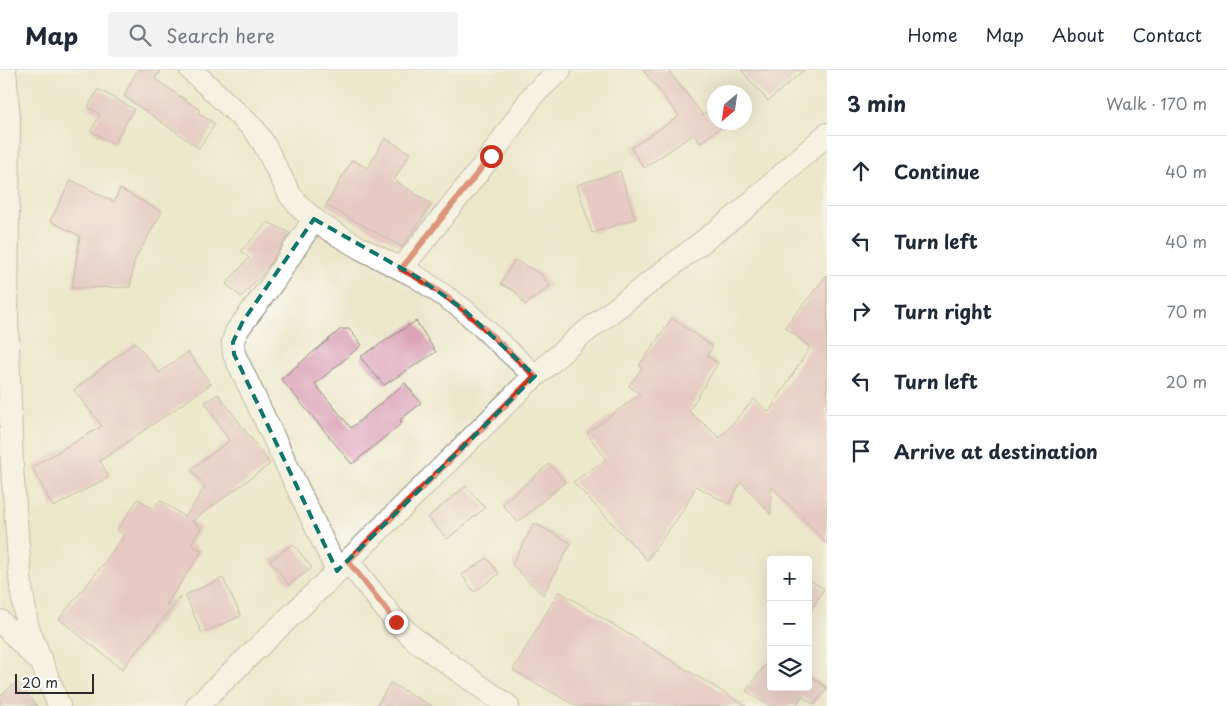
<!DOCTYPE html>
<html lang="en">
<head>
<meta charset="utf-8">
<style>
  body { margin:0; font-family:"Playpen Sans",sans-serif; background:#f2f2f3; color:#1f2937 }
  .controls { position:absolute; right:15px; bottom:15px; display:grid; overflow:hidden; border-radius:5px; box-shadow:0 5px 20px #0002 }
  .controls button { width:45px; height:45px; display:grid; place-items:center; padding:0; border:0; border-bottom:1px solid #e0e1e3; background:#fff; color:#1f2937; font:25px sans-serif }
  .compass { position:absolute; left:707px; top:15px; width:45px; height:45px; border-radius:50%; background:#fff; box-shadow:0 5px 20px #0002; rotate:209deg }
  .scale { position:absolute; left:15px; bottom:12px; width:79px; box-sizing:border-box; padding-left:5px; border:2px solid #2b2b2b; border-top:0; font-size:14px; line-height:18px; white-space:nowrap; color:#2b2b2b; -webkit-text-stroke:4px #fff; paint-order:stroke }
  .stop { position:absolute; width:15px; height:15px; margin:-11px; border:4px solid #c8321e; border-radius:50%; background:#fff }
  .stop.end { background:#c8321e; border-color:#fff; box-shadow:0 1px 5px #0008 }
  .list { margin:0; padding:0; list-style:none }
  h2 { display:flex; justify-content:space-between; align-items:center; height:65px; margin:0; padding:0 20px; font-size:21px }
  h2 small { font-size:16px; font-weight:400; color:#747a83 }
  .list li { display:grid; grid-template-columns:32px 1fr auto; gap:15px; align-items:center; box-sizing:border-box; height:70px; padding:0 20px; border-top:1px solid #e0e1e3 }
  .list b { display:block; font-size:19px; white-space:nowrap }
  .list em { font-size:16px; font-style:normal; color:#747a83 }
  .icon { flex:none; width:28px; height:28px; fill:none; stroke:currentColor; stroke-width:2; stroke-linecap:round; stroke-linejoin:round }
  .map { position:relative; flex:none; width:827px; height:636px; overflow:hidden }
  header { display:flex; align-items:center; gap:30px; box-sizing:border-box; height:70px; padding:0 25px; background:#fff; border-bottom:1px solid #e0e1e3 }
  header strong { font-size:24px }
  nav { display:flex; gap:28px; margin-inline-start:auto; font-size:18px }
  .search { width:350px; height:45px; background:#f2f2f3; display:flex; align-items:center; gap:12px; box-sizing:border-box; padding:0 18px; border-radius:5px; color:#747a83; font-size:19px }
  main { display:flex }
  aside { flex:1; background:#fff }
  .map>svg:first-child { display:block }
  .building { fill:#dba4b8 }
  .lines { fill:none; stroke-linecap:round; stroke-linejoin:round }
  .street-casing { stroke:#8c897b; stroke-width:24 }
  .street { stroke:#fff; stroke-width:22 }
  .route { stroke:#c8321e; stroke-width:6 }
  .marked { fill:none; stroke:#0f766e; stroke-width:4; stroke-dasharray:10 6; stroke-linejoin:round }
</style>
</head>
<body>
<header>
<strong>Map</strong>
<div class="search"><svg class="icon" aria-label="search" viewBox="0 0 24 24"><circle cx="10" cy="10" r="6"/><path d="M15 15l6 6"/></svg>Search here</div>
<nav><a>Home</a><a>Map</a><a>About</a><a>Contact</a></nav>
</header>
<main>
<div class="map">
<svg width="827" height="636" viewBox="0 0 827 636">
  <rect width="100%" height="100%" fill="#fff"/>
  <filter id="ink" filterUnits="userSpaceOnUse"><feTurbulence type="fractalNoise" baseFrequency=".02" numOctaves="2"/><feDisplacementMap in="SourceGraphic" scale="10" xChannelSelector="R" yChannelSelector="G"/><feConvolveMatrix kernelMatrix="1 2 1 2 8 2 1 2 1" color-interpolation-filters="sRGB"/></filter>
  <filter id="wash" filterUnits="userSpaceOnUse"><feTurbulence type="fractalNoise" baseFrequency=".0096" numOctaves="4" result="noise"/><feDisplacementMap in="SourceGraphic" scale="20" xChannelSelector="R" yChannelSelector="G"/><feGaussianBlur stdDeviation="1.12" result="paint"/><feColorMatrix in="noise" values="0 0 0 0 0 0 0 0 0 0 0 0 0 0 0 0 0 1.4 0 .05"/><feComposite in="paint" operator="in"/></filter>
  <g filter="url(#wash)">
    <rect width="100%" height="100%" fill="#ece7cb"/>
    <g id="blocks">
      <path class="building" d="M 137,0 L 160,0 L 155,9 L 200,40 L 198,43 L 215,54 L 199,78 L 124,26 Z
        M 643,0 L 668,0 L 703,45 L 714,36 L 714,52 L 728,52 L 700,73 L 694,64 L 644,98 L 631,78 L 679,46 Z
        M 741,0 L 804,0 L 768,31 Z
        M 98,19 L 134,39 L 114,74 L 91,61 L 100,44 L 88,37 Z
        M 385,68 L 410,83 L 394,110 L 432,134 L 402,177 L 326,135 L 352,90 L 368,98 Z
        M 620,101 L 635,149 L 592,163 L 577,115 Z
        M 71,110 L 114,132 L 120,119 L 162,142 L 134,191 L 130,217 L 72,218 L 80,166 L 50,151 Z
        M 268,152 L 290,163 L 266,200 L 241,227 L 226,214 L 249,188 L 241,181 Z
        M 514,190 L 540,203 L 550,216 L 525,235 L 516,222 L 501,214 Z
        M 827,205 L 827,474 L 771,416 L 771,444 L 741,412 L 729,434 L 696,416 L 684,439 L 647,490 L 573,412 L 606,389 L 587,363 L 640,324 L 629,316 L 642,298 L 639,296 L 672,248 L 713,277 L 707,286 L 718,293 L 689,341 L 720,368 L 754,329 L 769,342 L 810,277 L 785,257 Z
        M 416,251 L 436,282 L 384,315 L 360,287 Z
        M 341,259 L 349,259 L 362,275 L 315,314 L 351,358 L 405,313 L 421,333 L 400,350 L 402,353 L 352,394 L 281,309 Z
        M 135,272 L 159,303 L 188,282 L 211,314 L 100,391 L 109,407 L 53,437 L 32,397 L 102,356 L 74,320 Z
        M 218,324 L 270,394 L 192,451 L 201,458 L 191,474 L 202,481 L 166,535 L 181,527 L 122,599 L 59,549 L 105,492 L 124,465 L 117,460 L 138,429 L 153,439 L 160,430 L 185,447 L 205,417 L 191,399 L 229,371 L 205,332 Z
        M 549,394 L 565,412 L 518,452 L 502,434 Z
        M 466,416 L 485,438 L 447,469 L 428,447 Z
        M 534,453 L 571,473 L 543,525 L 512,495 Z
        M 293,474 L 312,498 L 289,515 L 270,490 Z
        M 487,488 L 499,504 L 474,522 L 462,505 Z
        M 223,508 L 241,546 L 202,563 L 185,525 Z
        M 808,509 L 824,519 L 808,546 Z
        M 559,521 L 685,599 L 746,636 L 576,636 L 513,600 Z
        M 771,587 L 771,617 L 808,617 L 808,604 L 827,618 L 814,635 L 802,626 L 796,636 L 770,636 L 746,621 Z
        M 17,612 L 37,636 L 0,636 L 0,626 Z
        M 390,613 L 432,636 L 377,636 Z"/>
    </g>
  </g>
  <g filter="url(#ink)">
    <use href="#blocks" fill-opacity="0" stroke="#8c897b" stroke-width="1"/>
    <g class="lines">
      <g class="street-casing">
        <path id="street" d="M 5,0 L 9,50 L 7,246 L 12,397 L 21,517 L 27,555 L 59,636
          M 191,0 L 254,59 L 264,74 L 290,125 L 302,139 L 321,155 L 360,178 L 417,207 L 463,239 L 535,306
          M 314,149 L 274,211 L 236,262 L 233,272 L 234,284 L 337,501
          M 401,199 L 491,86 L 533,25 L 560,0
          M 348,491 L 396,552 L 418,572 L 508,636
          M 0,551 L 36,588
          M 197,636 L 348,491 L 524,316 L 579,267 L 741,142 L 827,64"/>
      </g>
      <use href="#street" class="street"/>
    </g>
  </g>
  <g class="lines" filter="url(#ink)">
    <path class="route" d="M 396,552 L 348,491 L 535,306 C 493,267 453,224 401,199 L 491,86"/>
  </g>
  <path d="M0 0H827V636H0ZM 314,149 L 417,207 L 463,239 L 535,306 L 337,501 L 234,284 L 233,272 L 243,251 Z" fill="#ece7cb" fill-opacity=".55" fill-rule="evenodd"/>
  <path class="marked" d="M 314,149 L 417,207 L 463,239 L 535,306 L 337,501 L 234,284 L 233,272 L 243,251 Z"/>
</svg>
<div class="controls">
<button>+</button>
<button>−</button>
<button><svg class="icon" aria-label="layers" viewBox="0 0 24 24"><path d="M12 4l9 5-9 5-9-5zM3 14l9 5 9-5"/></svg></button>
</div>
<svg class="compass" viewBox="-18 -18 36 36"><path d="M0-13l5 13h-10z" fill="#e53935"/><path d="M0 13l5-13h-10z" fill="#747a83"/></svg>
<div class="scale">20 m</div>
<div class="stop" style="left:491px;top:86px"></div>
<div class="stop end" style="left:396px;top:552px"></div>
</div>
<aside>
<h2>3 min<small>Walk · 170 m</small></h2>
<ul class="list">
<li><svg class="icon" aria-label="ahead" viewBox="0 0 24 24"><path d="M12 20V5M6 11l6-6 6 6"/></svg><div><b>Continue</b></div><em>40 m</em></li>
<li><svg class="icon" aria-label="left" viewBox="0 0 24 24"><path d="M17 20v-9H6M10 6l-5 5 5 5"/></svg><div><b>Turn left</b></div><em>40 m</em></li>
<li><svg class="icon" aria-label="right" viewBox="0 0 24 24"><path d="M7 20v-9h11M14 6l5 5-5 5"/></svg><div><b>Turn right</b></div><em>70 m</em></li>
<li><svg class="icon" aria-label="left" viewBox="0 0 24 24"><path d="M17 20v-9H6M10 6l-5 5 5 5"/></svg><div><b>Turn left</b></div><em>20 m</em></li>
<li><svg class="icon" aria-label="arrive" viewBox="0 0 24 24"><path d="M6 21V4h12l-3 4 3 4H6"/></svg><div><b>Arrive at destination</b></div></li>
</ul>
</aside>
</main>
</body>
</html>
